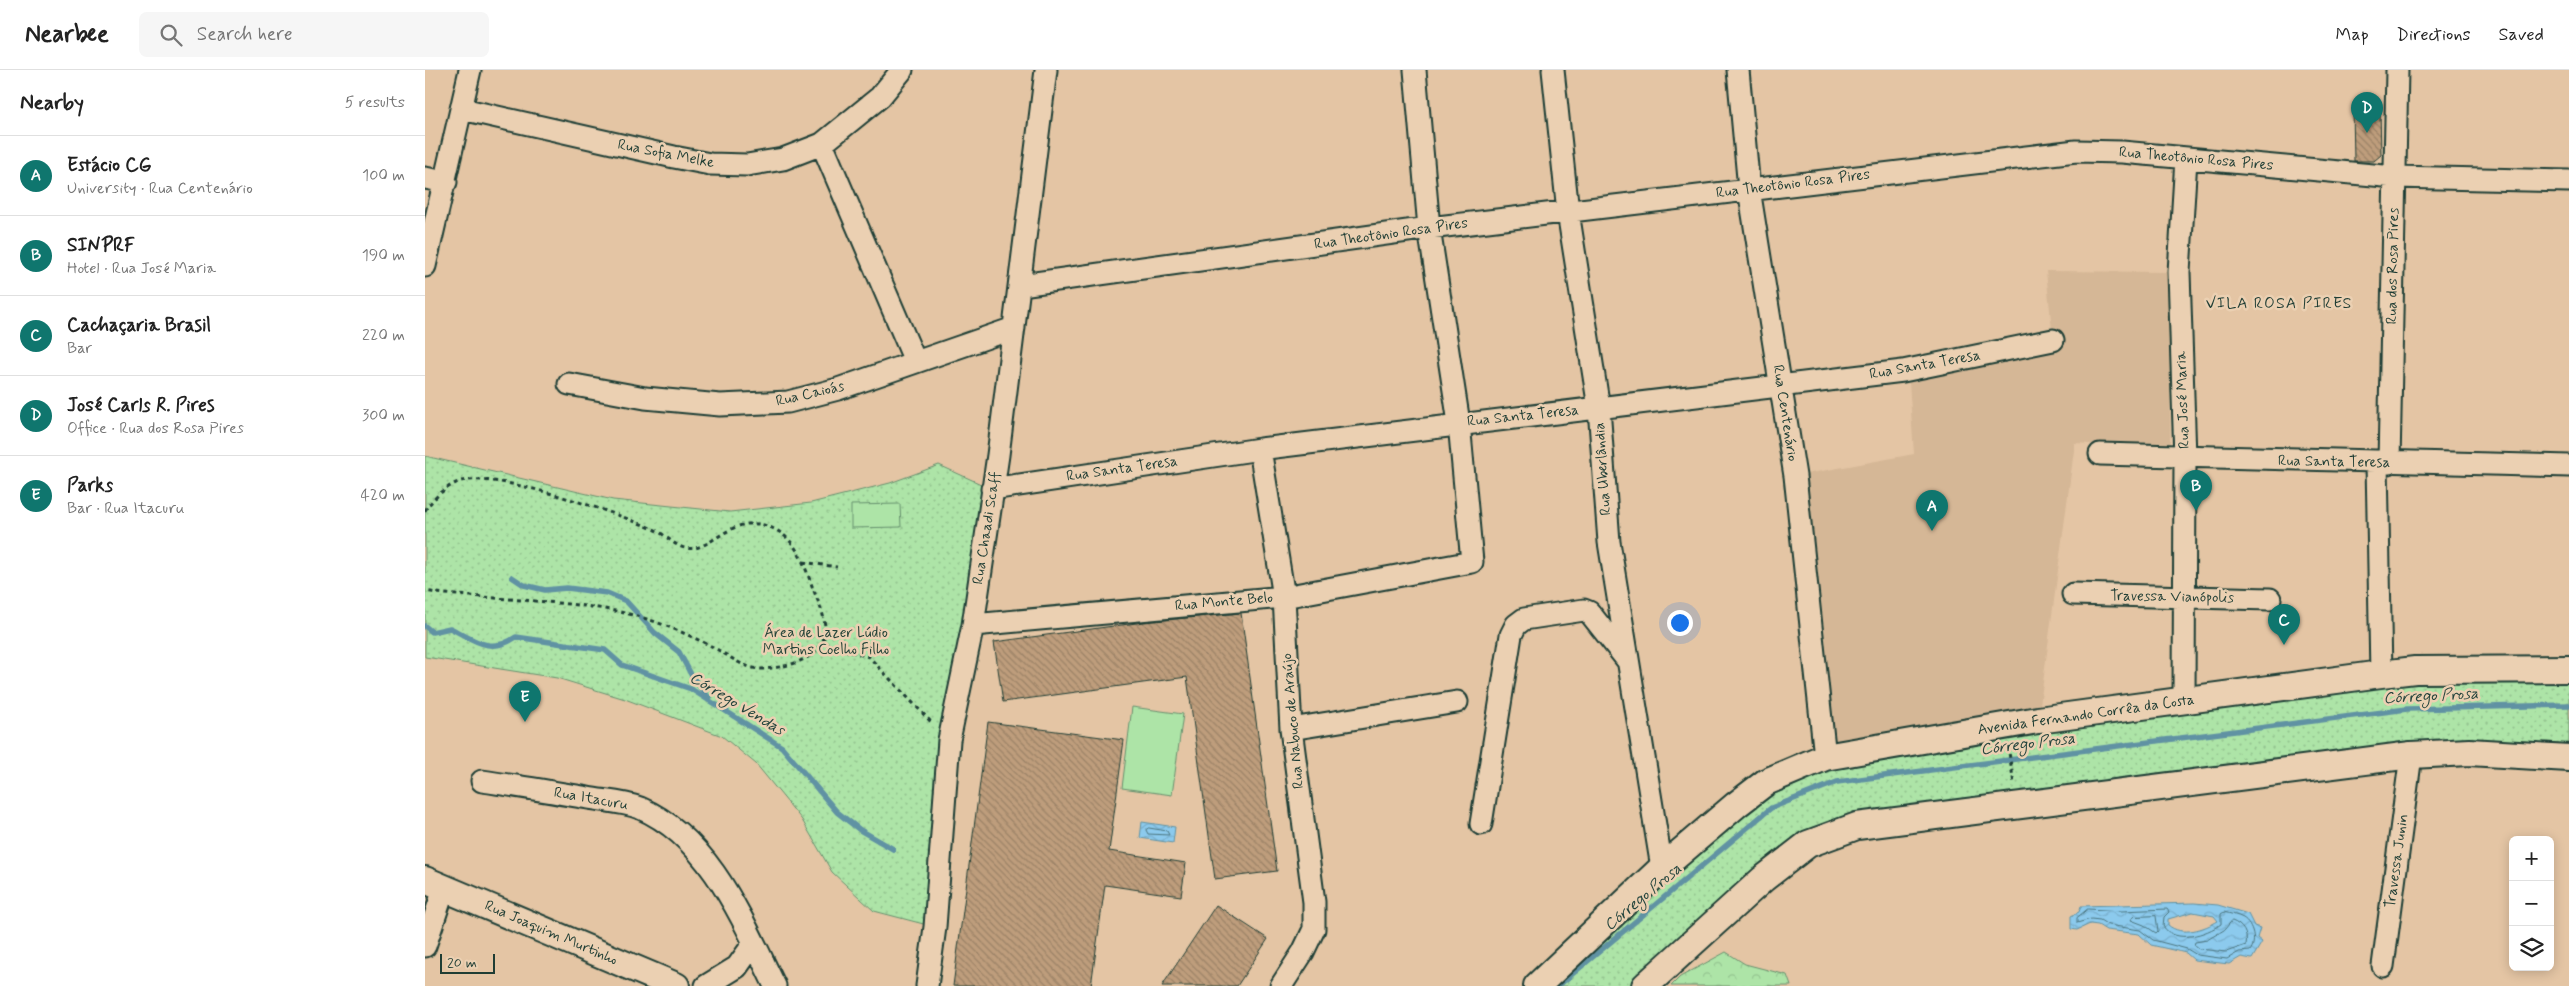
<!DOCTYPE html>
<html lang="en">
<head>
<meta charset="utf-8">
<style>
  body { margin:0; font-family:Mynerve,sans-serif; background:#f6f6f6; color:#222 }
  .controls { position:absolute; right:15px; bottom:15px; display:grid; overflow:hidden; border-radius:8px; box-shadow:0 2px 12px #0003 }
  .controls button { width:45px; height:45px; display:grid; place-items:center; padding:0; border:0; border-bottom:1px solid #e0e0e0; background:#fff; color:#222; font:25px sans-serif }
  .scale { position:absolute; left:15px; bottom:12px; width:55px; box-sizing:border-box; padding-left:5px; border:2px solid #1f3d34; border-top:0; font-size:14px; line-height:18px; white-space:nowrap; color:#1f3d34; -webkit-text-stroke:4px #ebd0b2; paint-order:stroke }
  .you { position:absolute; left:1254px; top:552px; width:18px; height:18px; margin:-12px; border:4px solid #fff; border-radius:50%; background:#1a73e8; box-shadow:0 0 0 8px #1a73e833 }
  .badge { display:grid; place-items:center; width:32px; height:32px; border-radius:50%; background:#0f766e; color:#fff; font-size:16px; font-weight:700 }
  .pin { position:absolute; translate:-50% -41px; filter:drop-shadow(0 1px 2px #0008) }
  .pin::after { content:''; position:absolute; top:26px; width:18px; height:15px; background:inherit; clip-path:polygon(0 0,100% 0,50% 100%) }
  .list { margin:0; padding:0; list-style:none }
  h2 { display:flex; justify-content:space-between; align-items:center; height:65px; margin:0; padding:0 20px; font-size:21px }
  h2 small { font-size:16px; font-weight:400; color:#767676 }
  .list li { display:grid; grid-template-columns:32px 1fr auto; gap:15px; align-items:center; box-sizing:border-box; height:80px; padding:0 20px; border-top:1px solid #e0e0e0 }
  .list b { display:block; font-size:19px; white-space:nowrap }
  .list p { margin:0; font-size:16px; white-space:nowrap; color:#767676 }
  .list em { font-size:16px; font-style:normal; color:#767676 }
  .icon { flex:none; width:28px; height:28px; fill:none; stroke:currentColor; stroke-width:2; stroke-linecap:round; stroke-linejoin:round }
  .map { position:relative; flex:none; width:2144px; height:916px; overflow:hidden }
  header { display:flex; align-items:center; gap:30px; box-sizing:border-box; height:70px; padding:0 25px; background:#fff; border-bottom:1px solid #e0e0e0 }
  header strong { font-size:24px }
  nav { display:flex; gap:28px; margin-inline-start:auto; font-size:18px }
  .search { width:350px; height:45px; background:#f6f6f6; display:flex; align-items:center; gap:12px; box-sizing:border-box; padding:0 18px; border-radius:8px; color:#767676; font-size:19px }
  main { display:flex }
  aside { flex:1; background:#fff }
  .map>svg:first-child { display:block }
  .built { fill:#d5b796 }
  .grass { fill:url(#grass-dots); stroke:#66906e }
  .forest { fill:url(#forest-crowns); stroke:#66906e }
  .garden { fill:#ade4a7; stroke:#66906e }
  .water { fill:url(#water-waves); stroke:#6092a3; fill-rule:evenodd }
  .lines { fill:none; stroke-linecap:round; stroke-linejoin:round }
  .shore { stroke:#4b757e; stroke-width:1 }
  .stream { stroke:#6092a3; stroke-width:5.5 }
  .building { fill:url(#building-back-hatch); stroke:#1f3d34 }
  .minor-casing { stroke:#1f3d34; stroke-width:25 }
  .major-casing { stroke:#1f3d34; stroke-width:30 }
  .path { stroke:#1f3d34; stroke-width:3; stroke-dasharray:4 4; stroke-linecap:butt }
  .minor { stroke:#ebd0b2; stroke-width:21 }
  .major { stroke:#ebd0b2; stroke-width:26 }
  .labels { text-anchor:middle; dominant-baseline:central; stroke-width:5; stroke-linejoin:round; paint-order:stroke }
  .street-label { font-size:15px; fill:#1f3d34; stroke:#ebd0b2 }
  .park-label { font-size:15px; fill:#26453a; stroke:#ebd0b2 }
  .neighbourhood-label { font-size:16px; letter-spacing:1px; fill:#1f3d34; stroke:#ebd0b2 }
  .water-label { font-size:16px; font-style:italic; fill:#24443d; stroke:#ebd0b2 }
</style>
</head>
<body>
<header>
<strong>Nearbee</strong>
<div class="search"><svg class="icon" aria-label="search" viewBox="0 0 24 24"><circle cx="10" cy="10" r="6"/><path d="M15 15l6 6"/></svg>Search here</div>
<nav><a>Map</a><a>Directions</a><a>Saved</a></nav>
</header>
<main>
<aside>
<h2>Nearby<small>5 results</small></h2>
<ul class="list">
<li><span class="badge">A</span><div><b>Estácio CG</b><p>University · Rua Centenário</p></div><em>100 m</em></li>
<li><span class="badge">B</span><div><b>SINPRF</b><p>Hotel · Rua José Maria</p></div><em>190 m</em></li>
<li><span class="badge">C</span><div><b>Cachaçaria Brasil</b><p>Bar</p></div><em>220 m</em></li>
<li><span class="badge">D</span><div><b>José Carls R. Pires</b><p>Office · Rua dos Rosa Pires</p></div><em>300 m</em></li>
<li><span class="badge">E</span><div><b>Parks</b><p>Bar · Rua Itacuru</p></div><em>420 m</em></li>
</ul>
</aside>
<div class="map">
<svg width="2144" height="916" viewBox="0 0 2144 916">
  <defs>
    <pattern id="grass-dots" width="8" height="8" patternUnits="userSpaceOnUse" patternTransform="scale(1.25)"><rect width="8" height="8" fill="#ade4a7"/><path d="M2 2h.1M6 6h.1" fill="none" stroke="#94c490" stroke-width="1.8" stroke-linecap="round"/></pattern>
    <pattern id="forest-crowns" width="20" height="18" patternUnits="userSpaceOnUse" patternTransform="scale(1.25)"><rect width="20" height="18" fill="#ade4a7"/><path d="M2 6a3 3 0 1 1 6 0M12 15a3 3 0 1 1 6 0" fill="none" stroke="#94c490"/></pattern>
    <pattern id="water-waves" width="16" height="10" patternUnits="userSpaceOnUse" patternTransform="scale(1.25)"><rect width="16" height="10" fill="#8ccaed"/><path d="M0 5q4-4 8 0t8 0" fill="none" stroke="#78aecc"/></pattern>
    <pattern id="building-back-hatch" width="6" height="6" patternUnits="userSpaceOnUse" patternTransform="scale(1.25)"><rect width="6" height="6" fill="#be9d7b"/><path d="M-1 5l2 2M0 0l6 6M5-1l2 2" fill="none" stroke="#9a8166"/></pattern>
  </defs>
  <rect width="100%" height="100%" fill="#e4c5a4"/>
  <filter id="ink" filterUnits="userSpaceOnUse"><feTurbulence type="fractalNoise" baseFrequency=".02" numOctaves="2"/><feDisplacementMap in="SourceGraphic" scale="10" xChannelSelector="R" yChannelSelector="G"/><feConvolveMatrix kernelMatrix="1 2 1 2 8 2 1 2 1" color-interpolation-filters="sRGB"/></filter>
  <g filter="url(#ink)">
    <path class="built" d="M 1621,201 L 1746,202 L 1745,379 L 1650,373 L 1613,650 L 1400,687 L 1370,406 L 1489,384 L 1484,312 L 1628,270 Z"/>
    <path class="grass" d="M 0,386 L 188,430 L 305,442 L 386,433 L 465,413 L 514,395 L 567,419 L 510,857 L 449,841 L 407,802 L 377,750 L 331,694 L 297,666 L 200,629 L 132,608 L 0,587 Z
      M 2144,599 L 2144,688 L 2044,682 L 1383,774 L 1220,916 L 1112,916 L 1237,798 L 1400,687 L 1759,631 Z"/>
    <path class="forest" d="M 1301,882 L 1320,894 L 1362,905 L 1366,916 L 1246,916 L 1255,907 Z"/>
    <path class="garden" d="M 475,434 L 476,457 L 426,458 L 426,435 Z
      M 707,637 L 758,644 L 747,725 L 697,718 Z"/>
    <path class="water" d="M 717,752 L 750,757 L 748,773 L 715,768 Z
      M 1769,833 L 1793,835 L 1823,844 L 1829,856 L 1835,858 L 1832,868 L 1837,872 L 1827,889 L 1816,887 L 1804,894 L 1769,890 L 1761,883 L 1726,875 L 1714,864 L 1681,860 L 1673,855 L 1665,854 L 1652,860 L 1646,859 L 1646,846 L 1654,842 L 1656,836 ZM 1768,842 L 1789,846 L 1793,851 C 1779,859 1757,867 1743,855 L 1743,849 Z"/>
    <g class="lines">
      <path class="shore" d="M 724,758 L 742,761 L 744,765 L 723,764 L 721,760 Z
        M 1663,839 L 1697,841 L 1742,839 L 1744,842 L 1739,847 L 1738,856 C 1750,875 1782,864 1796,854 L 1796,844 L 1799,842 C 1805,844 1813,845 1818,848 C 1828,854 1832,872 1825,881 L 1814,882 L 1802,889 L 1772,885 L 1762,879 L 1728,870 L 1715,860 L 1683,855 L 1675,850 L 1666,849 L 1652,853 L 1652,848 Z
        M 1731,846 L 1733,861 L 1731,863 L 1719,855 L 1706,850 L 1708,847 Z
        M 1807,851 C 1818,855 1823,864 1821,875 L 1801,882 L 1774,879 L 1769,875 L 1770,872 L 1782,870 L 1799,860 Z"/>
      <path class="stream" d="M 87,507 L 99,515 L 120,520 L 142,518 L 182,523 L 201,531 L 230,563 L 254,582 L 268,608 L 284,628
        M 0,556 L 7,562 L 25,558 C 49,570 66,585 91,567 L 180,580 L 197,595 L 266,619 L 357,677 L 412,742 L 435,760 L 468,779
        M 1133,916 L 1346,738 L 1412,712 L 1982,639 L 2144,635"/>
    </g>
    <path class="building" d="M 1955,39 L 1956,85 L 1949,91 L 1929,91 L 1928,40 Z
      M 816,543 L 852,801 L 790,809 L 762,607 L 578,632 L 569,572 L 719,552 Z
      M 563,652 L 699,670 L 684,781 L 761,793 L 756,826 L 680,815 L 666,916 L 528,916 Z
      M 791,835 L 843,869 L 812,916 L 737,916 Z"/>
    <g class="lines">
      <g class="minor-casing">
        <path id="minor" d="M 1128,0 L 1143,142 L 1174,338 L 1184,472 L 1237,798
          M 1313,0 L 1324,119 L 1370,406 L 1400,687
          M 37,39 L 249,87 L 285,94 L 322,95 L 358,89 L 397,74 L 455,27 L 477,0
          M 397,74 L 490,291
          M 0,108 L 21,112
          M 0,196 L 45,0
          M 596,215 L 1004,158 L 1651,81 L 1697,82 L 1970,107 L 2144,111
          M 144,314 L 220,328 L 295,335 L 363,332 L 413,319 L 589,258
          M 835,379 L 859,527 L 866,659 L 889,832 L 889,859 L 878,882 L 856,916
          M 1675,384 L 2144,396
          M 1952,393 L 1956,604
          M 1964,393 L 1972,0
          M 567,419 L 835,379 L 1478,301 L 1628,270
          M 1648,524 L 1845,529
          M 548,555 L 859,527 L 1047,492 L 1034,353 L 1004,158 L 990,0
          M 1759,631 L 1760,388 L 1754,202 L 1761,89
          M 866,659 L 1032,632
          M 57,711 C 92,716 127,722 163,728 C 179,731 199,732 215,738 C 285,768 318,851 350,916
          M 1056,754 L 1086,565 L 1091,555 L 1099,549 L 1159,540 L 1164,542 L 1202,590
          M 0,876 L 19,819
          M 1958,896 L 1986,685
          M 281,916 L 312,897 L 329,873
          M 502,916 L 510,857 L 524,670 L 548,555 L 573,385 L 621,0"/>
      </g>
      <g class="major-casing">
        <path id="major" d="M 0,810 L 251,916
          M 1112,916 L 1237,798 L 1311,735 L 1341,712 L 1400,687 L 1613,650 L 1956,604 L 1990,600 L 2144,599
          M 1220,916 L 1338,809 L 1383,774 L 1432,756 L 1986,685 L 2044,682 L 2144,688"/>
      </g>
      <path class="path" d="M 0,441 C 4,432 21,417 31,413 C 63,397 194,444 228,459 C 239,463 249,476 260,478 C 286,484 307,440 347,458 C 370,468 378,491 386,513 C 391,528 401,545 400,562 C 398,590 359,598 337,599 C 318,599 302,584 286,576 C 262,564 235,552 208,545 C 156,532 100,531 46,526 C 31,525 15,524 0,521
        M 378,492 L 412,497
        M 395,573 L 444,587 L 508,654
        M 1583,676 L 1589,714"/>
      <use href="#minor" class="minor"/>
      <use href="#major" class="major"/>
    </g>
  </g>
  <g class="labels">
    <g class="street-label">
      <text transform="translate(241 84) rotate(11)">Rua Sofia Melke</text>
      <text transform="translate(1771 89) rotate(5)">Rua Theotônio Rosa Pires</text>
      <text transform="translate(1368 114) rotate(-7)">Rua Theotônio Rosa Pires</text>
      <text transform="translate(966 164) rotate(-8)">Rua Theotônio Rosa Pires</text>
      <text transform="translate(1968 196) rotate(-89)">Rua dos Rosa Pires</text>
      <text transform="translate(1500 295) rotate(-10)">Rua Santa Teresa</text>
      <text transform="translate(385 324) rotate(-13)">Rua Caioás</text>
      <text transform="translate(1758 330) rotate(-92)">Rua José Maria</text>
      <text transform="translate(1360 343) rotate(81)">Rua Centenário</text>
      <text transform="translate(1098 346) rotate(-6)">Rua Santa Teresa</text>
      <text transform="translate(1909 392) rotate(1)">Rua Santa Teresa</text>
      <text transform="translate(697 399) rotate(-8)">Rua Santa Teresa</text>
      <text transform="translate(1178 399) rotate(-94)">Rua Uberlândia</text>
      <text transform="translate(562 458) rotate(-81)">Rua Chaadi Scaff</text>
      <text transform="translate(1747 527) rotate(1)">Travessa Vianópolis</text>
      <text transform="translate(799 532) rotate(-5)">Rua Monte Belo</text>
      <text transform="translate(1661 645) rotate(-8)">Avenida Fernando Corrêa da Costa</text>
      <text transform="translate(868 651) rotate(-95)">Rua Nabuco de Araújo</text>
      <text transform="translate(166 729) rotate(10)">Rua Itacuru</text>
      <text transform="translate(1972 791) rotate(-82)">Travessa Junin</text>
      <text transform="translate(126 863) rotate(23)">Rua Joaquim Murtinho</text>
    </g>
    <g class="park-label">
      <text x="401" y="563">Área de Lazer Lúdio<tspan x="401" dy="17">Martins Coelho Filho</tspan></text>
    </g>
    <g class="neighbourhood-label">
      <text x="1854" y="233">VILA ROSA PIRES</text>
    </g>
    <g class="water-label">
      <text transform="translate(2006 626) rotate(-3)">Córrego Prosa</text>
      <text transform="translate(312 634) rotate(31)">Córrego Vendas</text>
      <text transform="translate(1603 674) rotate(-7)">Córrego Prosa</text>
      <text transform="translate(1218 827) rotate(-40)">Córrego Prosa</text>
    </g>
  </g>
</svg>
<div class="controls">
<button>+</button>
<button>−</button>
<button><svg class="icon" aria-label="layers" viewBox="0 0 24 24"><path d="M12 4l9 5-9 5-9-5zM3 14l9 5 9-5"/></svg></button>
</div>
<div class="scale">20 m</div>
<div class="you"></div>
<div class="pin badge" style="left:1507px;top:461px">A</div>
<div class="pin badge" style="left:1771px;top:441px">B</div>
<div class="pin badge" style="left:1859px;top:575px">C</div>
<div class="pin badge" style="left:1942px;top:63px">D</div>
<div class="pin badge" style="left:100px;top:652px">E</div>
</div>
</main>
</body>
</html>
